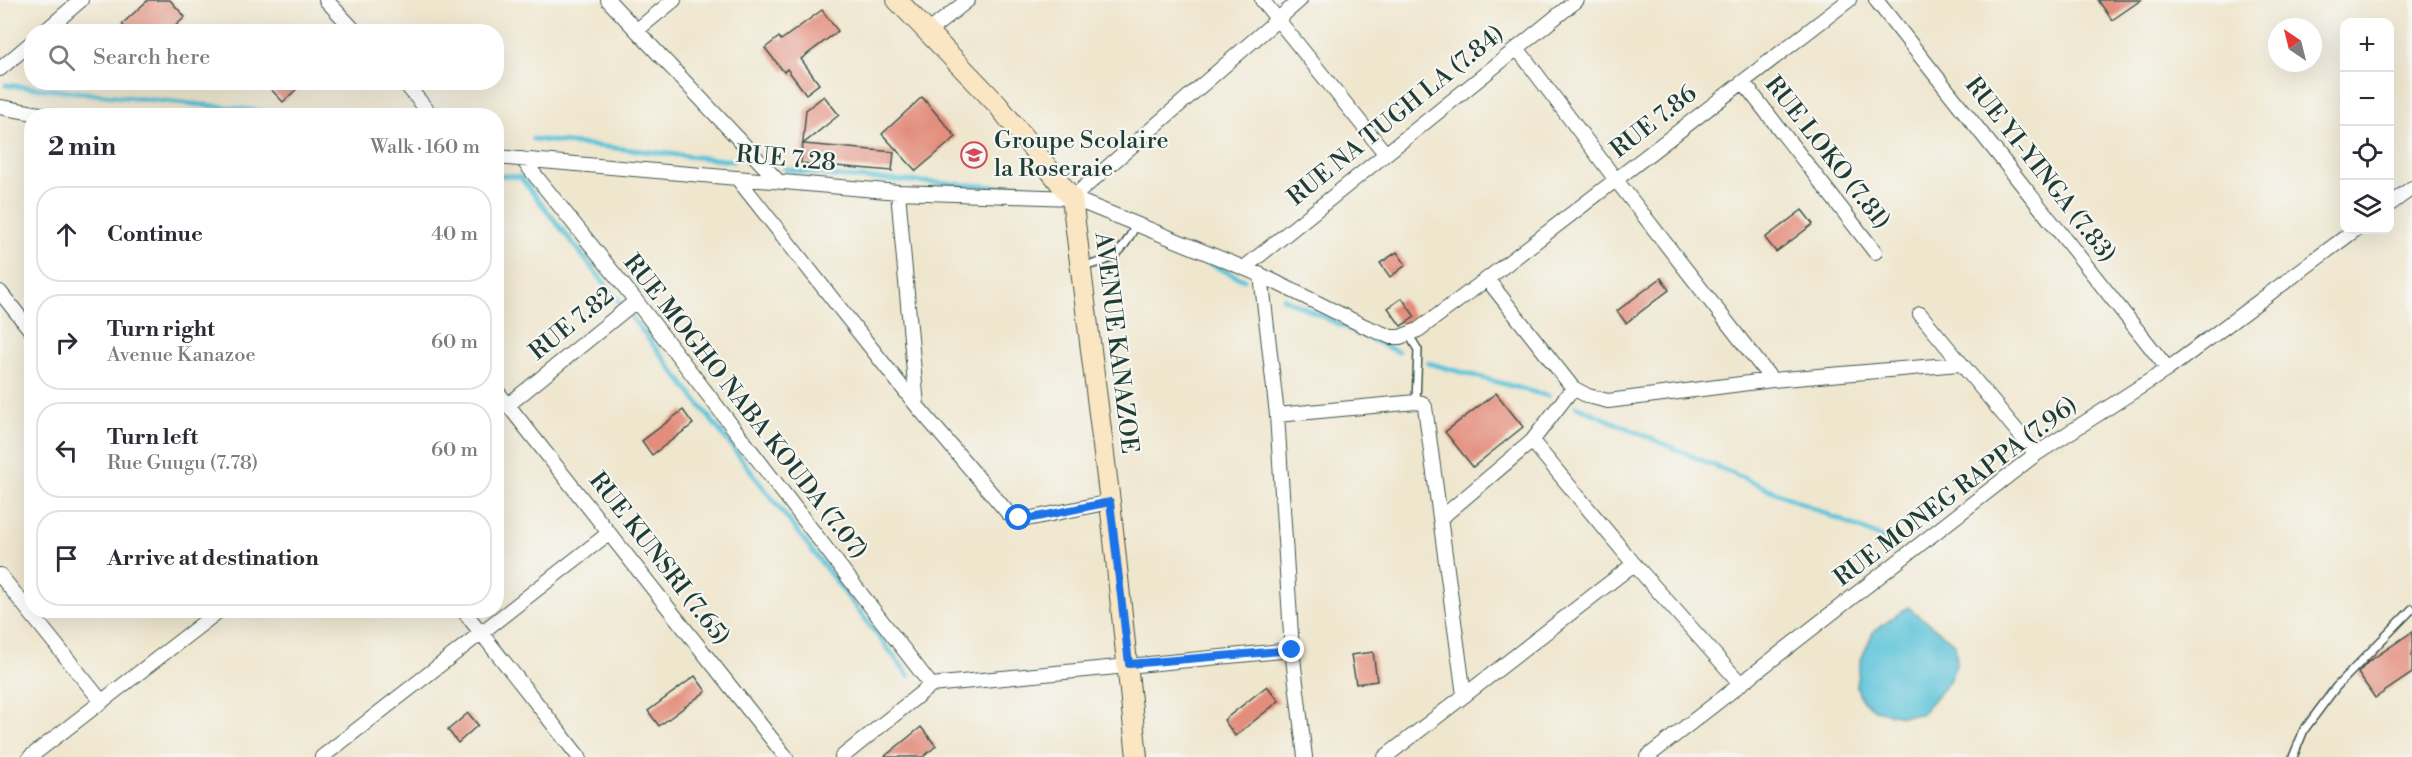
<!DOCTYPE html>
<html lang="en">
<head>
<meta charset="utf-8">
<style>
  body { margin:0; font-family:"Libre Bodoni",serif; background:#f2f2f3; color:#2b2b33 }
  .controls { position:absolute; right:18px; top:18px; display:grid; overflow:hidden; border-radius:12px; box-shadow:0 6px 24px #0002 }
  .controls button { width:54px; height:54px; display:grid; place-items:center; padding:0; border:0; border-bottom:2px solid #e1e1e2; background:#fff; color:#2b2b33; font:30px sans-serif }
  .compass { position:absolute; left:2268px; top:18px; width:54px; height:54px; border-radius:50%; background:#fff; box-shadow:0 6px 24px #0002; rotate:325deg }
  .stop { position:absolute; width:18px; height:18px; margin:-14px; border:4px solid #1a73e8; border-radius:50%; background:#fff }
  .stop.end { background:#1a73e8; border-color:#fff; box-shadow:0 2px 6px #0008 }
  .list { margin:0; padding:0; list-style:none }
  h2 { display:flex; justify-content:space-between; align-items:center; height:78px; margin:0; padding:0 24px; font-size:26px }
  h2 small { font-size:20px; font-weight:400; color:#7c7c81 }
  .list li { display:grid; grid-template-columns:39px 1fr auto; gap:18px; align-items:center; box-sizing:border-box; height:96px; margin:0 12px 12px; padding:0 12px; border:2px solid #e1e1e2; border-radius:24px }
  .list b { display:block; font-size:22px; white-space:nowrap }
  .list p { margin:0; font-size:20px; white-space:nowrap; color:#7c7c81 }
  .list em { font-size:20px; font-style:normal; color:#7c7c81 }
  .icon { flex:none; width:33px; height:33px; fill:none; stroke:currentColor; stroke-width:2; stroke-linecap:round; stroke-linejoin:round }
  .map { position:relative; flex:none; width:2412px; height:757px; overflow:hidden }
  .search { position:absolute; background:#fff; box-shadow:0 6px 24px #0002; left:24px; top:24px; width:480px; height:66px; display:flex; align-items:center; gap:15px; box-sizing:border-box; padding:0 21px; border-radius:24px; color:#7c7c81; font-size:22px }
  .panel { position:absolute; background:#fff; box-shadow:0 6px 24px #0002; left:24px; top:108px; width:480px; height:510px; border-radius:24px }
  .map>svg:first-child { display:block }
  .water { fill:#5cc3d9; stroke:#3e8086; stroke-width:1.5 }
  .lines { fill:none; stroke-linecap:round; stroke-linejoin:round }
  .stream { stroke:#5cc3d9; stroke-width:5 }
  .building { fill:#e38d7b }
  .lane-casing { stroke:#3e564b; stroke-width:10 }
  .street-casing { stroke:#3e564b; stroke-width:16 }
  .secondary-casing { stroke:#3e564b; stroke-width:22 }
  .lane { stroke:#fff; stroke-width:7 }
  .street { stroke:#fff; stroke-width:14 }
  .secondary { stroke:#fbe6c4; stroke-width:20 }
  .route { stroke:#1a73e8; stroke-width:8 }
  .labels { text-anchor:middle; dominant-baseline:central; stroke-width:4.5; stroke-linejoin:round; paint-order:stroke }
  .street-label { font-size:24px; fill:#1f3d34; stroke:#f6f6f2 }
  .poi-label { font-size:24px; fill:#1f3d34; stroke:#f6f6f2; text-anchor:start }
</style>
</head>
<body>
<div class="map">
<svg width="2412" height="757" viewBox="0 0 2412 757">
  <rect width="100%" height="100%" fill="#f6f6f2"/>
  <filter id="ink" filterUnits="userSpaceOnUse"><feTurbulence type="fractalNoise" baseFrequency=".0167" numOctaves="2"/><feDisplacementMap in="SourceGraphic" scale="12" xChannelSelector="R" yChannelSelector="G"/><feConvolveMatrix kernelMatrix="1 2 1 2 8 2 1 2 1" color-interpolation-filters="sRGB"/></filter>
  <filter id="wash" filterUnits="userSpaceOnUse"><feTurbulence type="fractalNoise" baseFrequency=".008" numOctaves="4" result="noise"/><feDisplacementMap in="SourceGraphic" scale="24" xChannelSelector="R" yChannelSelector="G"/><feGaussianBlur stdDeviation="1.35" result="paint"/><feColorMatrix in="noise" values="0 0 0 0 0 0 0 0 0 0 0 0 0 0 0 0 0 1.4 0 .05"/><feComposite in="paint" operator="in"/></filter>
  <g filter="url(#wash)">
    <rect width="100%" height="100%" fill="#efe6ce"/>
    <path class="water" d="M 1908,607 L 1955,644 L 1957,663 L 1949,681 L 1921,714 L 1901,716 L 1875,710 L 1861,699 L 1856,684 L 1861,660 L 1873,632 Z"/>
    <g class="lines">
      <path class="stream" d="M 6,85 L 312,116
        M 533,139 L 733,161
        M 785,169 L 832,176 L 1030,189
        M 496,175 L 520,177 L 641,329 L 909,676
        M 1169,245 L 1244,280
        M 1283,298 L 1398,352
        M 1428,363 L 1548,396
        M 1576,406 L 1894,543"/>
    </g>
    <g id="blocks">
      <path class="building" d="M 148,0 L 170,0 L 185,17 L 169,32 L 129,32 L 122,24 Z
        M 2098,0 L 2141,0 L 2112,20 Z
        M 822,10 L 838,31 L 801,59 L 819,84 L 806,94 L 787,69 L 784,72 L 765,48 L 779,37 L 781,40 Z
        M 264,82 L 304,82 L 283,102 Z
        M 824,96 L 839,115 L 803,144 L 894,152 L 892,171 L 801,163 L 806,110 Z
        M 922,97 L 956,137 L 916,171 L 882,134 Z
        M 1802,210 L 1813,224 L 1776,252 L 1765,238 Z
        M 1397,252 L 1406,265 L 1390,277 L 1380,263 Z
        M 1661,278 L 1669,290 L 1626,323 L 1617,311 Z
        M 1402,298 L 1415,317 L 1401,326 L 1388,308 Z
        M 1496,393 L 1523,427 L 1473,467 L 1445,432 Z
        M 683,410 L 693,424 L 652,455 L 642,441 Z
        M 2412,632 L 2412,673 L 2375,698 L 2358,673 L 2368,662 Z
        M 1373,652 L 1377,681 L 1356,684 L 1351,655 Z
        M 695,676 L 706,691 L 659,726 L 648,711 Z
        M 1267,686 L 1279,701 L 1235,736 L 1224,720 Z
        M 468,713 L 478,725 L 458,743 L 448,730 Z
        M 921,727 L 936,746 L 923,757 L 884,757 Z"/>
    </g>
  </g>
  <g filter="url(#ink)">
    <use href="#blocks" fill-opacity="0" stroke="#3e564b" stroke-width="1.5"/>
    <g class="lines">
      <g class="lane-casing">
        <path id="lane" d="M 1083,266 C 1116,261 1121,253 1136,225
          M 1409,335 L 1418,350 L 1416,402
          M 2293,757 L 2304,730 L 2336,687 L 2412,609"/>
      </g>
      <g class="street-casing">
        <path id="street" d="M 326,0 L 356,32
          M 608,0 L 778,181
          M 1262,0 L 1385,153
          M 1876,0 L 2168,369
          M 637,30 L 674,0
          M 929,31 L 968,0
          M 44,32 L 81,0
          M 1517,48 L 1616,180 L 1772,380
          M 0,69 L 32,42
          M 404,82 L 432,116
          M 1743,82 L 1875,252
          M 0,107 L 51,116
          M 496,157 L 898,192 L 1072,198 L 1261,275 L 1364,326 L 1391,337 L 1400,337 L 1418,330 L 1487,279 L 1849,0
          M 522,159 L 636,301 L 931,685
          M 737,178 L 917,406 L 1008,513 L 1019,518 L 1032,518 L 1110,502
          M 898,192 L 917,406
          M 1072,198 L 1300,0
          M 2390,204 L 2412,188
          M 1244,268 L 1577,0
          M 1261,275 L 1277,415 L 1292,650 L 1305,757
          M 1487,279 L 1573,388 L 1588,396 L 1608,401 L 1772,380 L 1959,364
          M 0,292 L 32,332
          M 1920,314 L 2036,454
          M 496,390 L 786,757
          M 508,405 L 636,301
          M 1277,415 L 1416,402 L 1422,403 L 1425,407 L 1464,695
          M 1532,441 L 1634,564 L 1740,683
          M 1441,518 L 1532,441 L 1573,388
          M 0,575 L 102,702
          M 463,610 L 579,757
          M 30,757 L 220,610
          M 322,757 L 609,533
          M 842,757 L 931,685 L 1292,650
          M 1385,757 L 1634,564
          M 1647,757 L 2036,454 L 2168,369 L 2355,230"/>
      </g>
      <g class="secondary-casing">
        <path id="secondary" d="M 897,0 L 997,104 L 1072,198 L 1110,502 L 1137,757"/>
      </g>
      <use href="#lane" class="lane"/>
      <use href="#street" class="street"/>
      <use href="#secondary" class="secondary"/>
    </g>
  </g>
  <g class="lines" filter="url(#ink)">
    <path class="route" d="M 1019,518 L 1032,518 L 1110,502 L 1129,664 L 1292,650"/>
  </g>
  <defs>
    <g id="school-ring" transform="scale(1.35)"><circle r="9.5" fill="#f6f6f2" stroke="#d1495b" stroke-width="1.5"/><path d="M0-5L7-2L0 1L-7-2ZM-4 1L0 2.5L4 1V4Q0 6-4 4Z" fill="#d1495b"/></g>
  </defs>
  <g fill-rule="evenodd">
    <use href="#school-ring" x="974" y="155"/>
  </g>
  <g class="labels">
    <g class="street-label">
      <text transform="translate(1396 116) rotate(-39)">RUE NA TUGH LA (7.84)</text>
      <text transform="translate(1654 122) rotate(-38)">RUE 7.86</text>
      <text transform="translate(1827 153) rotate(52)">RUE LOKO (7.81)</text>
      <text transform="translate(786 159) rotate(5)">RUE 7.28</text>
      <text transform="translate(2040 170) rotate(52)">RUE YI-YINGA (7.83)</text>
      <text transform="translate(572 324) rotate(-39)">RUE 7.82</text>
      <text transform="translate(1116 343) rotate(83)">AVENUE KANAZOE</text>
      <text transform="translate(745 407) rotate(52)">RUE MOGHO NABA KOUDA (7.07)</text>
      <text transform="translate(1956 492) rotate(-37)">RUE MONEG RAPPA (7.96)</text>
      <text transform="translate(659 559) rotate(52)">RUE KUNSRI (7.65)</text>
    </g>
    <g class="poi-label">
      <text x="994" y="141">Groupe Scolaire<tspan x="994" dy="28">la Roseraie</tspan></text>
    </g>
  </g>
</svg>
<div class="controls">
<button>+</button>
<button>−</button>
<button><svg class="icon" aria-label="locate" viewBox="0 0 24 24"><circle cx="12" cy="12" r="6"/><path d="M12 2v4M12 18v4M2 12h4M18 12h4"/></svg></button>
<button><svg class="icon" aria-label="layers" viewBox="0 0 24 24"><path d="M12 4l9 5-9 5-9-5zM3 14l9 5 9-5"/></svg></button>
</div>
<svg class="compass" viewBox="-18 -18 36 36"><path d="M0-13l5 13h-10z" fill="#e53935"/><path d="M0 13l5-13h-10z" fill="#7c7c81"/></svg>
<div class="stop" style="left:1019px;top:518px"></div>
<div class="stop end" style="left:1292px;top:650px"></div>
<div class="search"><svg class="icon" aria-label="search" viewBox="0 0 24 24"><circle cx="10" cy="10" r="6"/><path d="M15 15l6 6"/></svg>Search here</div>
<section class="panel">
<h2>2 min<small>Walk · 160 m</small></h2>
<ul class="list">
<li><svg class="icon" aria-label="ahead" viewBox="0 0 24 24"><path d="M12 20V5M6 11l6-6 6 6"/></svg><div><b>Continue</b></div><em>40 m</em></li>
<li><svg class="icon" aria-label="right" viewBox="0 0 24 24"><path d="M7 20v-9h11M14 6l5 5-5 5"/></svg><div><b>Turn right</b><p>Avenue Kanazoe</p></div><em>60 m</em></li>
<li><svg class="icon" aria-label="left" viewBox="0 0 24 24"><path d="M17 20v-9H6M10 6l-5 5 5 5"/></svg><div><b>Turn left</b><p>Rue Guugu (7.78)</p></div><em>60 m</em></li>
<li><svg class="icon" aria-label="arrive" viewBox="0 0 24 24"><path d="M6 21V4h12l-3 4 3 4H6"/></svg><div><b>Arrive at destination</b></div></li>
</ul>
</section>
</div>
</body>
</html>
